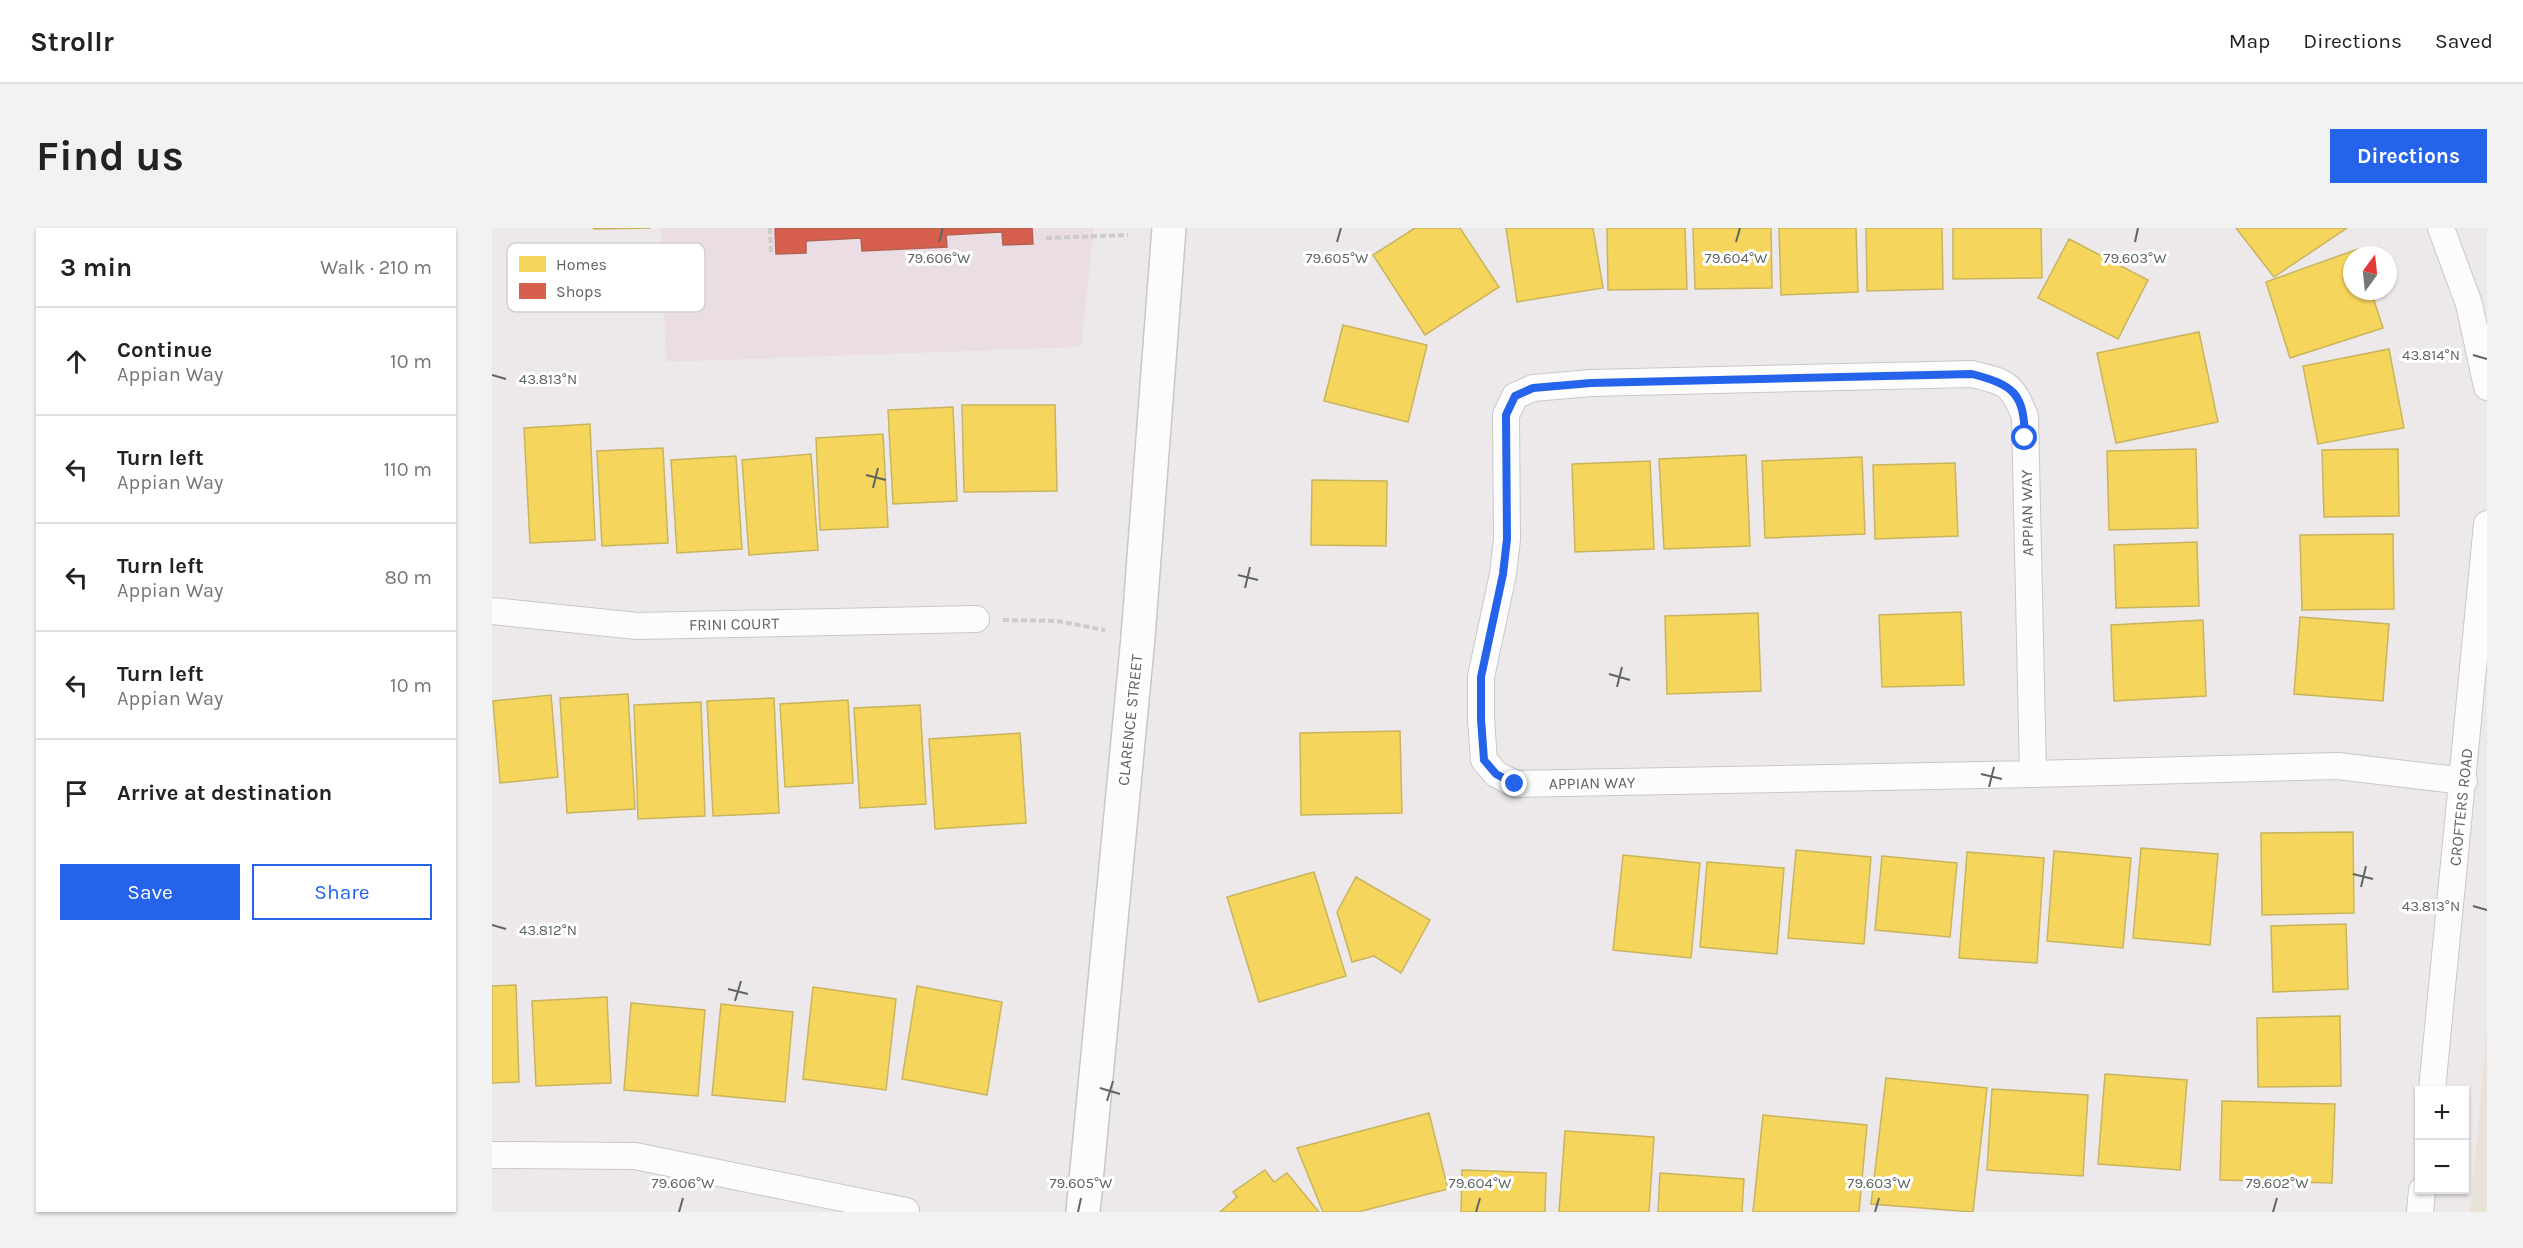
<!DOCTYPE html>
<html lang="en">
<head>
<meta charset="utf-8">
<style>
  body { margin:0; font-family:Karla,sans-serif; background:#f2f2f2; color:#222 }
  .controls { position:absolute; right:18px; bottom:18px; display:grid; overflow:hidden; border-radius:0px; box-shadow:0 2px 4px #0004 }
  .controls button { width:54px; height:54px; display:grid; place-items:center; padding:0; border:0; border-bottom:2px solid #e0e0e0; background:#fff; color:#222; font:30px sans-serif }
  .compass { position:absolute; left:1851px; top:18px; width:54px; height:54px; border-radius:50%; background:#fff; box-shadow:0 2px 4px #0004; rotate:15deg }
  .stop { position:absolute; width:18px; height:18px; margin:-14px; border:4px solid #2563eb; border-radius:50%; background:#fff }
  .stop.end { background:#2563eb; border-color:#fff; box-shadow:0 2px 6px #0008 }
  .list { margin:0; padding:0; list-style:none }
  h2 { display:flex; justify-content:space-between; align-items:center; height:78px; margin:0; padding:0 24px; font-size:26px }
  h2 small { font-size:20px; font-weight:400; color:#767676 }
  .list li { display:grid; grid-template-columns:39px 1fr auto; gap:18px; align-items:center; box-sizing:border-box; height:108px; padding:0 24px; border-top:2px solid #e0e0e0 }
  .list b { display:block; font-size:22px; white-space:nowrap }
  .list p { margin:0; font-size:20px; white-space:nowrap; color:#767676 }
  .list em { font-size:20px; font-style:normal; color:#767676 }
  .actions { display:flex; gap:12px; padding:18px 24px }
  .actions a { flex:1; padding:14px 0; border:2px solid #2563eb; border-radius:0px; text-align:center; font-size:21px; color:#2563eb }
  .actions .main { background:#2563eb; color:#fff }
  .icon { flex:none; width:33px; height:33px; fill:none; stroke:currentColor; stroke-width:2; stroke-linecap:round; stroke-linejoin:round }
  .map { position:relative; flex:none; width:1995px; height:984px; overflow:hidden; border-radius:0px }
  header { display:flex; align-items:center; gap:36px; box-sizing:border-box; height:84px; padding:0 30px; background:#fff; border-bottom:2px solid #e0e0e0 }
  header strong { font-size:28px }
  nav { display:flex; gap:33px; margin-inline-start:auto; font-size:21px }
  .intro { display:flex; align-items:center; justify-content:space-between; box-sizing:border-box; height:144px; padding:0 36px }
  h1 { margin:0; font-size:42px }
  .button { padding:15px 27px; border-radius:0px; background:#2563eb; color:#fff; font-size:21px; font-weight:700 }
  main { display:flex; gap:36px; padding:0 36px }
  aside { flex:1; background:#fff; border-radius:0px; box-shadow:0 2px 4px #0004 }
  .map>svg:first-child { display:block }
  .commercial { fill:#ebdde4 }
  .green { fill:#e8e2d7 }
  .homes { fill:#f6d55c; stroke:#c9b45e; stroke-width:1.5 }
  .shops { fill:#d6604d; stroke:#b26253; stroke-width:1.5 }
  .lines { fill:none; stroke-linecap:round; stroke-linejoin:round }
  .street-casing { stroke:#c9c7c8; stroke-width:28 }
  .secondary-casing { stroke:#c6c7c7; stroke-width:36 }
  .path { stroke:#cbccc8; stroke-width:4; stroke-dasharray:6 3; stroke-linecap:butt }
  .street { stroke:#fcfcfc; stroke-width:26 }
  .secondary { stroke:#fcfcfc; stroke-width:33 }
  .route { stroke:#2563eb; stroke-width:8 }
  .ticks { fill:none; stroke:#5f6661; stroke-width:2 }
  .labels { text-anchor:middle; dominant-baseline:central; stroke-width:6; stroke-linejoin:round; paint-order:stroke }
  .street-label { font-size:16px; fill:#5f6661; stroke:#fff }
  .key { fill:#fff; stroke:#cfd1d0; stroke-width:1.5 }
  .key-label { font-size:16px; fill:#5f6661 }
  .ticks-label { font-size:15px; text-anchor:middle; fill:#5f6661; stroke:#fff; stroke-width:6; stroke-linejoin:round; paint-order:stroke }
</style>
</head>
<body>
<header>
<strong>Strollr</strong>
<nav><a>Map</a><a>Directions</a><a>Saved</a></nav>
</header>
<div class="intro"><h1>Find us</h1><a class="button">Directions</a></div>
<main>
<aside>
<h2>3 min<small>Walk · 210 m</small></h2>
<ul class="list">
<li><svg class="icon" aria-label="ahead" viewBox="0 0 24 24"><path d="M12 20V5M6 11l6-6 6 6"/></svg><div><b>Continue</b><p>Appian Way</p></div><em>10 m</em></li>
<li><svg class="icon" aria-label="left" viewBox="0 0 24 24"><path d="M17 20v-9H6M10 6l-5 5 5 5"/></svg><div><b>Turn left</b><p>Appian Way</p></div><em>110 m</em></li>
<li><svg class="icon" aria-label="left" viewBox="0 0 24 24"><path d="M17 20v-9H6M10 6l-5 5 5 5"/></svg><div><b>Turn left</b><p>Appian Way</p></div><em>80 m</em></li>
<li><svg class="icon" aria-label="left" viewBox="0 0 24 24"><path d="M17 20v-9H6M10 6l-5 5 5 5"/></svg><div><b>Turn left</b><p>Appian Way</p></div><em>10 m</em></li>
<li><svg class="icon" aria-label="arrive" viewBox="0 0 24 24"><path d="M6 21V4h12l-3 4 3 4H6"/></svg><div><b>Arrive at destination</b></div></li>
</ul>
<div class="actions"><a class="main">Save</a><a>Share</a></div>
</aside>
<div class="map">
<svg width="1995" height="984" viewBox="0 0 1995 984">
  <rect width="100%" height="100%" fill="#ede9eb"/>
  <path class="commercial" d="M 169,0 L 602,0 L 589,119 L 174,134 Z"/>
  <path class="green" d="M 1995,801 L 1995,984 L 1978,984 Z"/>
  <path class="homes" d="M 101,0 L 159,0 L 102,1 Z
    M 923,0 L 968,0 L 1007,59 L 933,107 L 881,27 Z
    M 1014,0 L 1101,0 L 1111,60 L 1025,74 Z
    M 1115,0 L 1193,0 L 1195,61 L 1116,62 Z
    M 1201,0 L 1279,0 L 1280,60 L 1203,61 Z
    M 1287,0 L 1364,0 L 1366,64 L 1289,67 Z
    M 1374,0 L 1450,0 L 1451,61 L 1375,63 Z
    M 1461,0 L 1549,0 L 1550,50 L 1461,51 Z
    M 1744,0 L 1855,0 L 1782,49 Z
    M 1577,11 L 1656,52 L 1626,111 L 1546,70 Z
    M 1866,21 L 1868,27 L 1860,27 L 1860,63 L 1879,63 L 1891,100 L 1798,130 L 1774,54 Z
    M 851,97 L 935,117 L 916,194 L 832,173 Z
    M 1707,104 L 1726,194 L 1624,215 L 1605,125 Z
    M 1897,121 L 1912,200 L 1826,216 L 1811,138 Z
    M 470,177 L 563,177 L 565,263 L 472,264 Z
    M 461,179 L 465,273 L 401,276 L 396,182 Z
    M 98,196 L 103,312 L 38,315 L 32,200 Z
    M 391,206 L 396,299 L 328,302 L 324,210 Z
    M 171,220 L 176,315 L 110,318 L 105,223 Z
    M 1704,221 L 1706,300 L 1617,302 L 1615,223 Z
    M 1906,221 L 1907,288 L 1832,289 L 1830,222 Z
    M 319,226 L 326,322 L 257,327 L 250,232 Z
    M 1254,227 L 1258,318 L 1172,321 L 1167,231 Z
    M 244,228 L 250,321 L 185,325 L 179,232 Z
    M 1370,229 L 1373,306 L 1273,310 L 1270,233 Z
    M 1158,233 L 1162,321 L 1083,324 L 1080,236 Z
    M 1463,235 L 1466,308 L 1383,311 L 1381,237 Z
    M 820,252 L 895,253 L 894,318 L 819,317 Z
    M 1901,306 L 1902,381 L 1810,382 L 1808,307 Z
    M 1705,314 L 1707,378 L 1624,380 L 1622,317 Z
    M 1469,384 L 1472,457 L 1390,459 L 1387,387 Z
    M 1266,385 L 1269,463 L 1175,466 L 1173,388 Z
    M 1808,389 L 1897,396 L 1891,473 L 1802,466 Z
    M 1711,392 L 1714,468 L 1622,473 L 1619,397 Z
    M 136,466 L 143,581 L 75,585 L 68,470 Z
    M 59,467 L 66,549 L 8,555 L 1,473 Z
    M 282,470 L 287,585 L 221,588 L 215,473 Z
    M 356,472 L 361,555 L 293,559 L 288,476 Z
    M 209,474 L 213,588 L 146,591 L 142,477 Z
    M 428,477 L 434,576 L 368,580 L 362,480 Z
    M 908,503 L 910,585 L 809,587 L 808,505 Z
    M 528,505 L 534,595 L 443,601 L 437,511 Z
    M 1861,604 L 1862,685 L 1770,687 L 1769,605 Z
    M 1649,620 L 1726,626 L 1718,717 L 1641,710 Z
    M 1304,622 L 1379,629 L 1372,716 L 1296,710 Z
    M 1562,623 L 1639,630 L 1631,720 L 1555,713 Z
    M 1475,624 L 1552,630 L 1545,735 L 1467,730 Z
    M 1131,627 L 1208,635 L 1199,730 L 1121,722 Z
    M 1390,628 L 1465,635 L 1458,709 L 1383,702 Z
    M 1215,634 L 1292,640 L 1285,726 L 1208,719 Z
    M 822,644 L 854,748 L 767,774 L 735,669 Z
    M 864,649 L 938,692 L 909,745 L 882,728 L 860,734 L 845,684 Z
    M 1854,696 L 1856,761 L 1781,764 L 1779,698 Z
    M 24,757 L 27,854 L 0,855 L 0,758 Z
    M 425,758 L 510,774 L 495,867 L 410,851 Z
    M 321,759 L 404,771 L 394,862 L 311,851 Z
    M 115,769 L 119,855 L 44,858 L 40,773 Z
    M 139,775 L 213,782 L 206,868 L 132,862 Z
    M 229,776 L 301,784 L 293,874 L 220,867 Z
    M 1848,788 L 1849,858 L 1766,859 L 1765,790 Z
    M 1613,846 L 1695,852 L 1688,942 L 1606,936 Z
    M 1394,850 L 1495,860 L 1481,984 L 1379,976 Z
    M 1500,861 L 1596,867 L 1591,948 L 1495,942 Z
    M 1730,873 L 1843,876 L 1840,955 L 1728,952 Z
    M 937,885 L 956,961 L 866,984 L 831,984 L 805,920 Z
    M 1271,887 L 1375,897 L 1367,984 L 1261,984 Z
    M 1073,903 L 1162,909 L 1157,984 L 1067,984 Z
    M 773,942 L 782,954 L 795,945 L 827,984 L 728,984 L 745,969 L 741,964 Z
    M 970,942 L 1054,945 L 1053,984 L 969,984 Z
    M 1168,945 L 1252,951 L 1250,984 L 1166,984 Z"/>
  <path class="shops" d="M 283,0 L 540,0 L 541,16 L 511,17 L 510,4 L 454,7 L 455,19 L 370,23 L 369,10 L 314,13 L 314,25 L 284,26 Z"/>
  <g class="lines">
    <g class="street-casing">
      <path id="street" d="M 1949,0 L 1977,76 L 1995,159
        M 1480,146 C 1514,154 1520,155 1533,189 L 1541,546 L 1023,556 L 1004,546 L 992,532 L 989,491 L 989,449 L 1011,346 L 1015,311 L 1014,187 L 1023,168 L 1041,160 L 1099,155 Z
        M 0,383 L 145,398 L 484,391
        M 1541,546 L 1846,538 L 1972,553
        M 1940,862 L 1995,296
        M 0,927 L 143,928 L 414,983
        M 1928,984 L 1930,962"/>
    </g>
    <g class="secondary-casing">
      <path id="secondary" d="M 591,984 L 646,409 L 677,0"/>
    </g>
    <path class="path" d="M 278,0 L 279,26
      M 554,10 L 636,7
      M 511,392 L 565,393 L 613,402"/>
    <use href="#street" class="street"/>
    <use href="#secondary" class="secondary"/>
  </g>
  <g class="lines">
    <path class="route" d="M 1023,556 L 1004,546 L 992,532 L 989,491 L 989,449 L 1011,346 L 1015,311 L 1014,187 L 1023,168 L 1041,160 L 1099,155 L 1480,146 C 1522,157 1532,165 1533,210"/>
  </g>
  <path class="ticks" d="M 447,14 L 451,0M 845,14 L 849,0M 1244,14 L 1248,0M 1643,14 L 1646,0M 1981,127 L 1995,131M 0,147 L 14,151M 374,247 L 394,252M 381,260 L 386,240M 746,347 L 766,352M 753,360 L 758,339M 1117,446 L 1138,452M 1125,459 L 1130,439M 1489,546 L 1510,551M 1497,559 L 1502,539M 1861,646 L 1881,651M 1869,659 L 1874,638M 1981,678 L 1995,682M 0,697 L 14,701M 236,761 L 256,766M 243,773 L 249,753M 608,860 L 628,866M 615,873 L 621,853M 187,984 L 191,970M 586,984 L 589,970M 984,984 L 988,970M 1383,984 L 1387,970M 1781,984 L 1785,970"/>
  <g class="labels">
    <g class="street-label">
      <text transform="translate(1535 285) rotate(-91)">APPIAN WAY</text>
      <text transform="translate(242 396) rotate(-1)">FRINI COURT</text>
      <text transform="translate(638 492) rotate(-84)">CLARENCE STREET</text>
      <text transform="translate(1100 555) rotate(-1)">APPIAN WAY</text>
      <text transform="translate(1969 579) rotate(-84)">CROFTERS ROAD</text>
    </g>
  </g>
  <rect x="15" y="15" width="198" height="69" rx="9" class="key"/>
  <rect x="27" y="28" width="27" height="16" fill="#f6d55c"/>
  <rect x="27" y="55" width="27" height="16" fill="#d6604d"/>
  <g class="key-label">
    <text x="64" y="42">Homes</text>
    <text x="64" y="69">Shops</text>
  </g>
  <g class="ticks-label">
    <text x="447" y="35">79.606°W</text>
    <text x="845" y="35">79.605°W</text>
    <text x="1244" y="35">79.604°W</text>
    <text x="1643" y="35">79.603°W</text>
    <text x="1939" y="132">43.814°N</text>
    <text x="56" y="156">43.813°N</text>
    <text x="1939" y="683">43.813°N</text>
    <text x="56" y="707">43.812°N</text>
    <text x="191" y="960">79.606°W</text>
    <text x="589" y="960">79.605°W</text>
    <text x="988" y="960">79.604°W</text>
    <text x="1387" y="960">79.603°W</text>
    <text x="1785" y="960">79.602°W</text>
  </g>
</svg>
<div class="controls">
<button>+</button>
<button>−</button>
</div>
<svg class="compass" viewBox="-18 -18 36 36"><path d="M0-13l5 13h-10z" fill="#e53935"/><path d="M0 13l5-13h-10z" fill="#767676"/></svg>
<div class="stop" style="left:1533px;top:210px"></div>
<div class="stop end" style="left:1023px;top:556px"></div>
</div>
</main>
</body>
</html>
